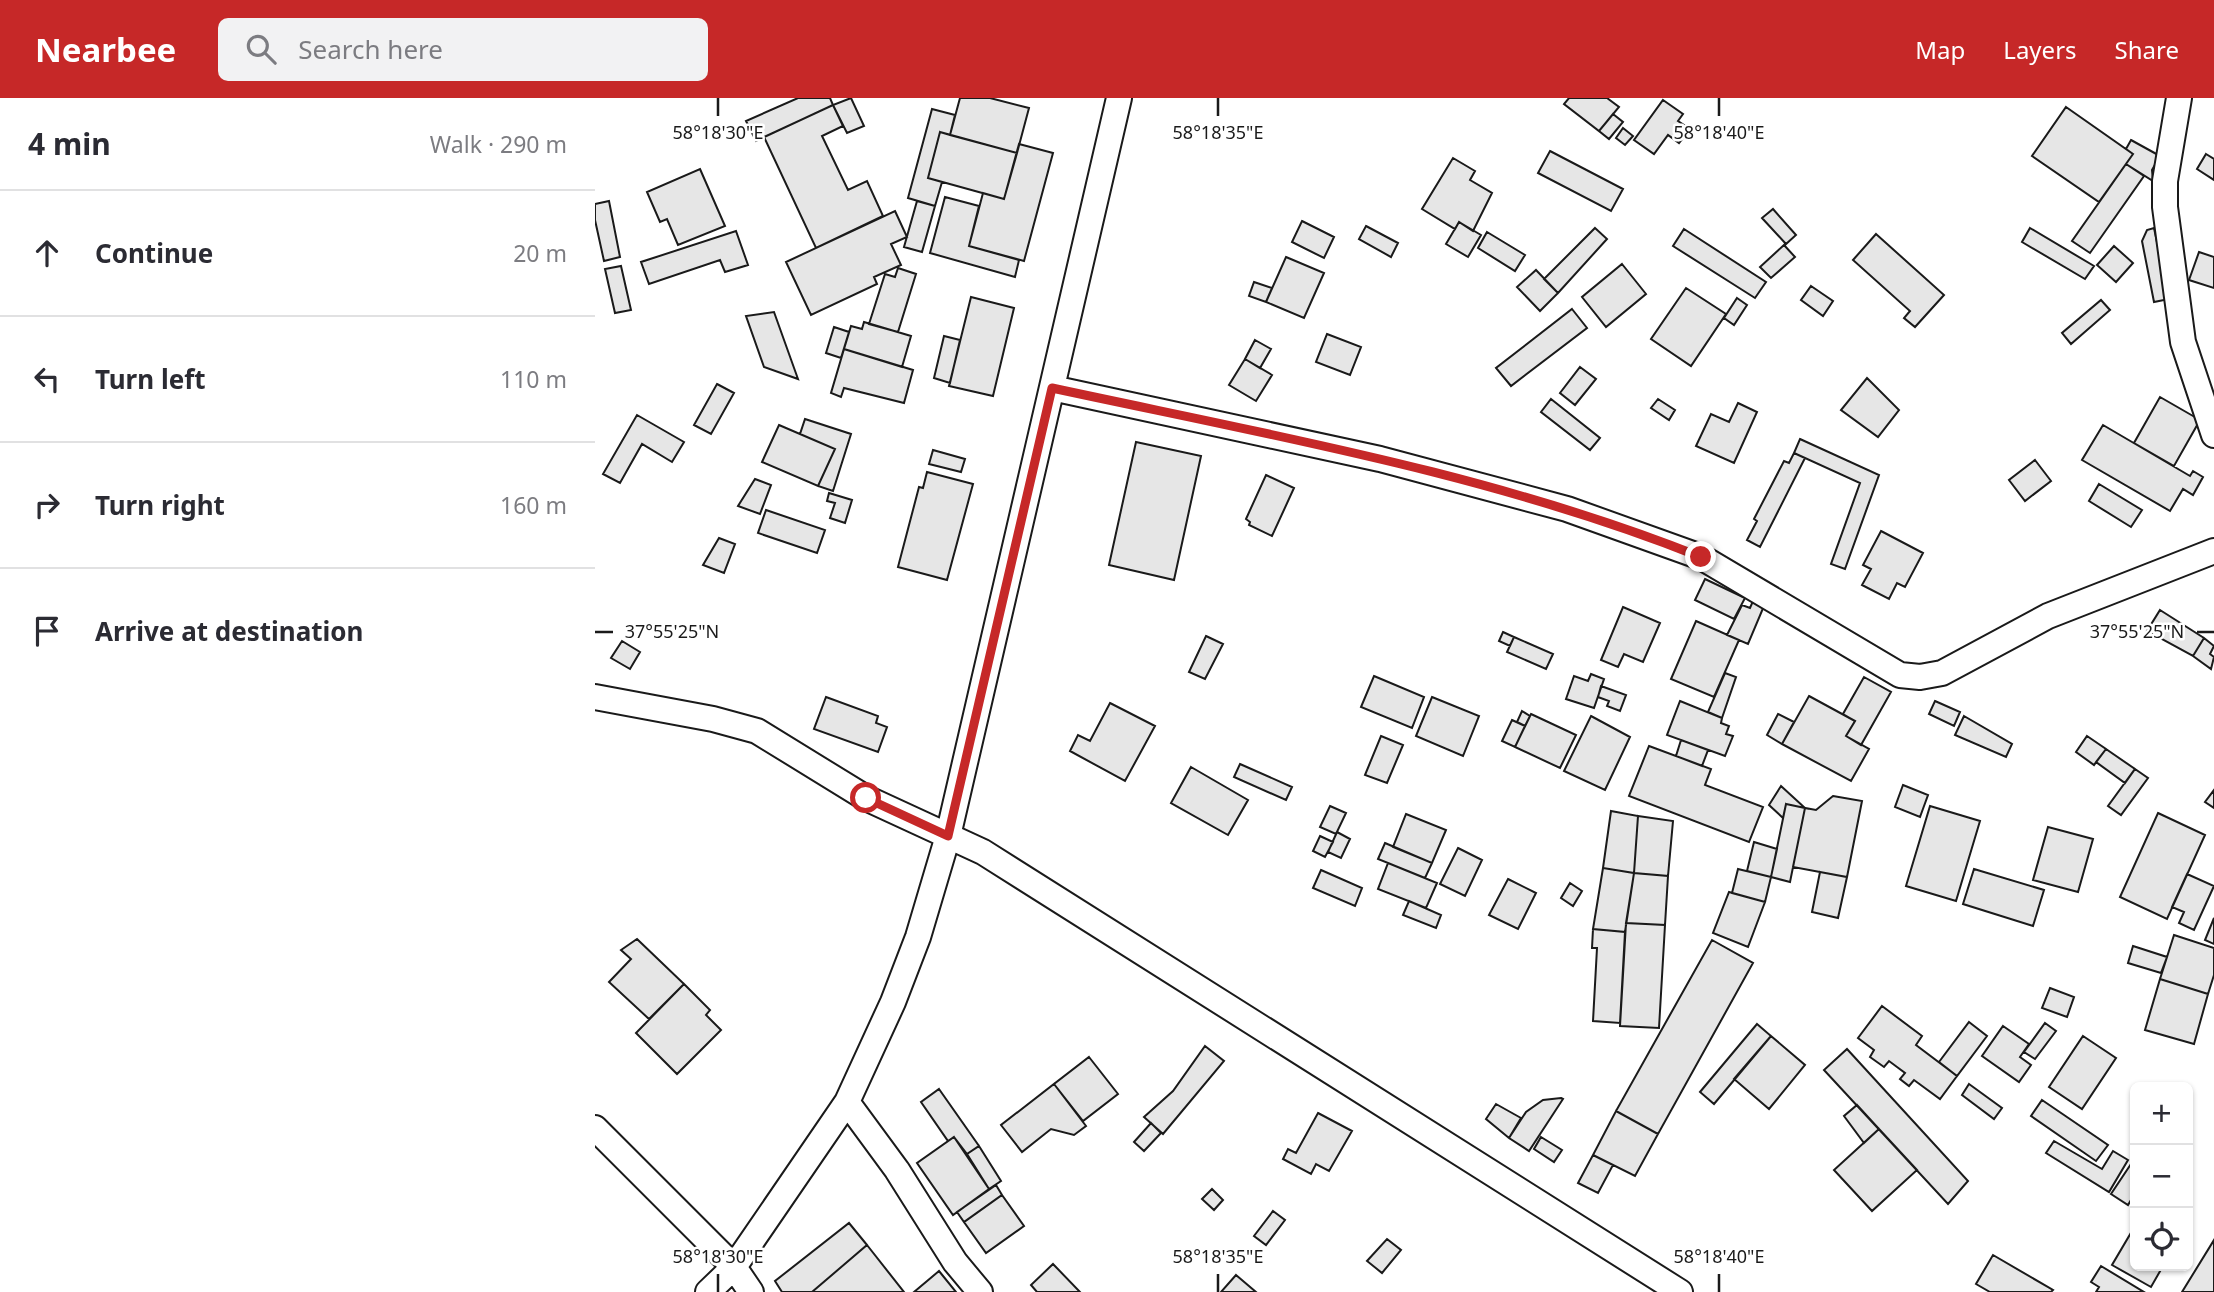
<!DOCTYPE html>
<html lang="en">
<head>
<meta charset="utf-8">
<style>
  body { margin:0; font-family:"Noto Sans",sans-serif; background:#f2f2f3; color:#2b2b33 }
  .controls { position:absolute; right:21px; bottom:21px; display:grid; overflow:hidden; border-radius:10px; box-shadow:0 2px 5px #0004 }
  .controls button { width:63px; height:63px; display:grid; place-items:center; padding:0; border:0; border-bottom:2px solid #e1e1e2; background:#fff; color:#2b2b33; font:35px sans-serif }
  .stop { position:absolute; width:21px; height:21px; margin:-16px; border:5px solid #c62828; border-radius:50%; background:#fff }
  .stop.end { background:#c62828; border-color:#fff; box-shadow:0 2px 7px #0008 }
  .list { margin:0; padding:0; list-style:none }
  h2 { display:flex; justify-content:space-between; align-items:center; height:91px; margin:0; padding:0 28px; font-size:30px }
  h2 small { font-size:23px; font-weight:400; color:#7c7c81 }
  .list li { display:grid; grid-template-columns:46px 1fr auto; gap:21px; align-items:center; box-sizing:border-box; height:126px; padding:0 28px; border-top:2px solid #e1e1e2 }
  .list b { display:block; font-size:26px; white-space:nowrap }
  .list em { font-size:23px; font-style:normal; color:#7c7c81 }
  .icon { flex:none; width:38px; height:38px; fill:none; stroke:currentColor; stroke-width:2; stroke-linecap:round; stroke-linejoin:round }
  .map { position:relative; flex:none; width:1619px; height:1194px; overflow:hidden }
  header { display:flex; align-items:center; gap:42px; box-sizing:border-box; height:98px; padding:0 35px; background:#c62828; color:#fff }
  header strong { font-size:33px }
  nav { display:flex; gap:38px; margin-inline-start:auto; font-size:24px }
  .search { width:490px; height:63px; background:#f2f2f3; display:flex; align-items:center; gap:18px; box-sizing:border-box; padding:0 24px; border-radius:10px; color:#7c7c81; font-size:26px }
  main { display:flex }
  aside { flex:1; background:#fff }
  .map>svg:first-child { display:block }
  .building { fill:#e6e6e6; stroke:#1a1a1a; stroke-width:2 }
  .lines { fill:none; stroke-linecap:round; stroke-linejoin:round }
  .street-casing { stroke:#1a1a1a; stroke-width:28 }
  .street { stroke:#fff; stroke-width:24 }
  .route { stroke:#c62828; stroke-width:9 }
  .ticks { fill:none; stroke:#1a1a1a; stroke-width:2.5 }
  .ticks-label { font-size:18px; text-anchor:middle; fill:#1a1a1a; stroke:#fff; stroke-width:5; stroke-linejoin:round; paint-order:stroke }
</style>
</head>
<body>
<header>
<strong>Nearbee</strong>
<div class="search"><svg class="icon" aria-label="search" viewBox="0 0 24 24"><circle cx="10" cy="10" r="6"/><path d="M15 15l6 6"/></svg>Search here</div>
<nav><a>Map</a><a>Layers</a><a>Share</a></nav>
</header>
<main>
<aside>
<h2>4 min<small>Walk · 290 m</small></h2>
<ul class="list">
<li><svg class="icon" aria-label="ahead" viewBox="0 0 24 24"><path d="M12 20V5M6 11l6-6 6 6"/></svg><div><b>Continue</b></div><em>20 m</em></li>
<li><svg class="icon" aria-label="left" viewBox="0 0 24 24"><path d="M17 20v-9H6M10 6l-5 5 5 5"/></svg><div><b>Turn left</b></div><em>110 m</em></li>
<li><svg class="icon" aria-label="right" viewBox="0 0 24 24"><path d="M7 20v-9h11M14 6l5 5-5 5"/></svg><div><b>Turn right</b></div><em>160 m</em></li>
<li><svg class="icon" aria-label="arrive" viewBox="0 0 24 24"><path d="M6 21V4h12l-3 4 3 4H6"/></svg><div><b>Arrive at destination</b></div></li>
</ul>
</aside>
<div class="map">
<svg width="1619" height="1194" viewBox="0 0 1619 1194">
  <rect width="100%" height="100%" fill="#fff"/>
  <path class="building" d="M 203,0 L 235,0 L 238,7 L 161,43 L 151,23 Z
    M 256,0 L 269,28 L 252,35 L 238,7 Z
    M 365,0 L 395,0 L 434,10 L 422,55 L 355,37 Z
    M 974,0 L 1012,0 L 1024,9 L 1004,33 L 969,6 Z
    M 1068,2 L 1088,16 L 1083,23 L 1095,31 L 1084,45 L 1073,37 L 1059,56 L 1039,42 Z
    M 238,7 L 248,28 L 227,38 L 253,92 L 272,83 L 288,118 L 221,150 L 169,39 Z
    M 1471,9 L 1538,56 L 1504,104 L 1437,58 Z
    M 337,11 L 360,17 L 355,37 L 345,34 L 333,80 L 347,84 L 340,108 L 313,100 Z
    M 1018,16 L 1028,24 L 1014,41 L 1004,33 Z
    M 1028,30 L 1038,38 L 1030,47 L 1021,40 Z
    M 345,34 L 422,55 L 409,101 L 333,80 Z
    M 1536,42 L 1565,58 L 1557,72 L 1558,83 L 1531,66 L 1538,56 L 1531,51 Z
    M 424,46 L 458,55 L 429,163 L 374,148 L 388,95 L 409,101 Z
    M 955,53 L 1028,91 L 1016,113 L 943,75 Z
    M 1611,56 L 1619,61 L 1619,82 L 1602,71 Z
    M 858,60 L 880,73 L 875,82 L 897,95 L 878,133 L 864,124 L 860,131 L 827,111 Z
    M 1531,66 L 1549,78 L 1495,155 L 1477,143 Z
    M 105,71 L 130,128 L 83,147 L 72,121 L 65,124 L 52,94 Z
    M 350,99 L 384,108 L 374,148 L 424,162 L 420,179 L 335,155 Z
    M 14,103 L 25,159 L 9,163 L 0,122 L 0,106 Z
    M 322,103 L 340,108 L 327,154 L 309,149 Z
    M 1178,111 L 1201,137 L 1191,146 L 1167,120 Z
    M 300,113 L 312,139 L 296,146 L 306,167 L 279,179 L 282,186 L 216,217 L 191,164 Z
    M 707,123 L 739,139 L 729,160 L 697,144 Z
    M 864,124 L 886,137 L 873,159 L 851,146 Z
    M 771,128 L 803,145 L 796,159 L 764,141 Z
    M 1000,130 L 1012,141 L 963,195 L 949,181 Z
    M 1435,130 L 1499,168 L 1490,181 L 1427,144 Z
    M 1559,130 L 1574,201 L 1559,204 L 1547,143 L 1552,132 Z
    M 1089,131 L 1171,184 L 1160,200 L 1078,148 Z
    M 141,133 L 153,167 L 130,174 L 125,162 L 54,186 L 46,164 Z
    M 892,134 L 930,157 L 920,173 L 883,150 Z
    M 1281,136 L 1349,197 L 1320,229 L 1309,220 L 1315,213 L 1258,162 Z
    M 1189,147 L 1200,159 L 1176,180 L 1165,169 Z
    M 1519,148 L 1538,165 L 1521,184 L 1502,167 Z
    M 1604,154 L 1619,159 L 1619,190 L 1594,182 Z
    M 691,159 L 729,175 L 709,220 L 671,204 Z
    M 1027,166 L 1051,196 L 1011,229 L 987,199 Z
    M 26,168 L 36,212 L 20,215 L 10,171 Z
    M 303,170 L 321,176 L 303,234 L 274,226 L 290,176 L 300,179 Z
    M 941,172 L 963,195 L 945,213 L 922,189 Z
    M 659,184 L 677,190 L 671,204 L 654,198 Z
    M 1216,188 L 1238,203 L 1228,218 L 1206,202 Z
    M 1091,190 L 1131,216 L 1096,268 L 1056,241 Z
    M 376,199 L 419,210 L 398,298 L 354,288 Z
    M 1142,200 L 1152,207 L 1139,227 L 1129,220 Z
    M 1506,202 L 1515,212 L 1476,246 L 1467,235 Z
    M 977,211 L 992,230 L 916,288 L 901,270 Z
    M 179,214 L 203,281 L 169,269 L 151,218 Z
    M 269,224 L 316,238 L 307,269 L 249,251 L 256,228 L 267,231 Z
    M 239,229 L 254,234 L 246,260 L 231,255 Z
    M 732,236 L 766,249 L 755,277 L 721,264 Z
    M 349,238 L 365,242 L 355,285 L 339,280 Z
    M 660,242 L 676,251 L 665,270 L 650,261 Z
    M 249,251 L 318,272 L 309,305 L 249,290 L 246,299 L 236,295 Z
    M 650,261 L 677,277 L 661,303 L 634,287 Z
    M 985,269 L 1001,281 L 980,307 L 965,295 Z
    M 1272,280 L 1304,312 L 1283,339 L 1246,312 Z
    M 122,286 L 139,295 L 116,336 L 99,327 Z
    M 1565,299 L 1605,322 L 1579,368 L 1539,345 Z
    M 956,301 L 1005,340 L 995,352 L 946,314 Z
    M 1063,301 L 1080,312 L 1074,322 L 1056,310 Z
    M 1143,305 L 1162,314 L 1139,365 L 1101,348 L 1116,316 L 1134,324 Z
    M 42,317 L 89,344 L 77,364 L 47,346 L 25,385 L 8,376 Z
    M 210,321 L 256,336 L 238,393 L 223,388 L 240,351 L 205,336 Z
    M 184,327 L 240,351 L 223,388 L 167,364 Z
    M 1508,327 L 1595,378 L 1598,373 L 1608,379 L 1598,397 L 1588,391 L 1575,413 L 1487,362 Z
    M 1205,341 L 1284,377 L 1250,471 L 1236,466 L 1265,385 L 1199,355 Z
    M 541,344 L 606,358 L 579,482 L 514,467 Z
    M 338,352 L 370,361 L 366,374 L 334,366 Z
    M 1199,355 L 1210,360 L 1165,449 L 1152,442 L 1162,423 L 1159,421 L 1189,363 L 1194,365 Z
    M 1440,362 L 1456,383 L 1430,403 L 1414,382 Z
    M 332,374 L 378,386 L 352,482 L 303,469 L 324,389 L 328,390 Z
    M 671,377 L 699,390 L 677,438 L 654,427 L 655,424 L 651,421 Z
    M 160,381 L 176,387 L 165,416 L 143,408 Z
    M 1504,386 L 1547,412 L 1536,429 L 1494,403 Z
    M 234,395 L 257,402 L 250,425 L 235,420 L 240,405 L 232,403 Z
    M 171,412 L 230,432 L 222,455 L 163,435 Z
    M 1286,433 L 1328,455 L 1310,489 L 1302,485 L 1294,501 L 1267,487 L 1276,471 L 1268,467 Z
    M 124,440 L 140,446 L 129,475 L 108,467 Z
    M 1110,481 L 1150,500 L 1139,521 L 1100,502 Z
    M 1158,503 L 1169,508 L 1153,546 L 1132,537 L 1147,507 L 1155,510 Z
    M 1028,509 L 1065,525 L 1048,564 L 1029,556 L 1023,569 L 1006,562 Z
    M 1565,512 L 1609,540 L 1598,558 L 1552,533 Z
    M 1101,523 L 1144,542 L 1119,599 L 1076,581 Z
    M 908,534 L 919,539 L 915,548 L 904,543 Z
    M 611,538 L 628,546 L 610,581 L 594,574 Z
    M 919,539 L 958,556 L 951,571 L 912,554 Z
    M 1609,540 L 1619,548 L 1615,556 L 1619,559 L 1616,571 L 1598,558 Z
    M 27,543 L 45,554 L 35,571 L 16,560 Z
    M 1130,575 L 1141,579 L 1127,620 L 1113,614 Z
    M 996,576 L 1009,581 L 999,610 L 971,601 L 979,578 L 993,583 Z
    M 779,578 L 829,599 L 817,630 L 766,609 Z
    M 1269,579 L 1296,594 L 1266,647 L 1251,638 L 1260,623 L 1248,616 Z
    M 1006,588 L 1031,597 L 1025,613 L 1012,608 L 1014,603 L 1003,599 Z
    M 1214,598 L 1260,623 L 1251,638 L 1274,651 L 1256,683 L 1187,646 Z
    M 231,599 L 283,618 L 281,625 L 292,629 L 283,654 L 219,631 Z
    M 837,599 L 884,618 L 868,658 L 821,638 Z
    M 1085,603 L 1127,620 L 1126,625 L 1134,628 L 1131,636 L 1138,638 L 1130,658 L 1072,637 Z
    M 1340,603 L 1365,614 L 1359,628 L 1334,616 Z
    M 515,605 L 560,628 L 530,683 L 475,653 L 483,637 L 495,643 Z
    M 927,613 L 935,618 L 930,628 L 922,624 Z
    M 936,616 L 981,637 L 965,670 L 920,649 Z
    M 1183,616 L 1199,624 L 1187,646 L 1172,637 Z
    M 996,618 L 1035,639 L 1010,692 L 969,673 Z
    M 1369,618 L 1417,646 L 1411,659 L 1360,637 Z
    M 917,622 L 930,628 L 920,649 L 907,643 Z
    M 786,638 L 808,647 L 792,685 L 770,677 Z
    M 1492,638 L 1511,651 L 1499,667 L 1481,654 Z
    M 1086,642 L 1113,652 L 1107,668 L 1081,658 Z
    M 1054,648 L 1116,671 L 1110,687 L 1168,709 L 1154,744 L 1034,698 Z
    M 1511,651 L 1540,671 L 1530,685 L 1501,664 Z
    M 645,666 L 697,689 L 691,702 L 639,679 Z
    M 596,669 L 653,702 L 633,737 L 576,705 Z
    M 1540,671 L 1553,680 L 1526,717 L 1513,708 Z
    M 1308,687 L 1333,697 L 1325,719 L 1300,709 Z
    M 1186,688 L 1210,710 L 1191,706 L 1188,720 L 1174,707 Z
    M 1619,692 L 1619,710 L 1610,704 Z
    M 1238,698 L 1267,703 L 1252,779 L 1198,769 L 1210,710 L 1221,712 Z
    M 1191,706 L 1210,710 L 1195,784 L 1176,779 Z
    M 735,708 L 751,715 L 741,736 L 725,729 Z
    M 1335,708 L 1385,723 L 1361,803 L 1311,788 Z
    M 1016,713 L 1043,718 L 1039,775 L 1008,770 Z
    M 1563,715 L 1610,737 L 1572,821 L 1525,799 Z
    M 811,716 L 851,732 L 837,765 L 798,749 Z
    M 1043,718 L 1078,723 L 1073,778 L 1039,775 Z
    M 1453,729 L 1498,741 L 1483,794 L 1438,782 Z
    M 742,734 L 755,741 L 746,760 L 733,754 Z
    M 725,738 L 738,744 L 730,759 L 718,753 Z
    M 1159,744 L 1182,751 L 1176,779 L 1152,773 Z
    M 790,745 L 837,765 L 830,780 L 783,761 Z
    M 863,750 L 887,762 L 870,798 L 845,786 Z
    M 793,765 L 842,785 L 831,810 L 783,791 Z
    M 1008,770 L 1039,775 L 1030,834 L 998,831 Z
    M 1143,771 L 1176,779 L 1170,804 L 1137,795 Z
    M 1379,771 L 1449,792 L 1438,828 L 1368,806 Z
    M 726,772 L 767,790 L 760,808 L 718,790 Z
    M 1225,774 L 1252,779 L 1243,820 L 1217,814 Z
    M 1039,775 L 1073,778 L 1070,827 L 1031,825 Z
    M 1592,776 L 1619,788 L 1599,832 L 1584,825 L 1589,814 L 1577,809 Z
    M 913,781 L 941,795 L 923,831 L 894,817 Z
    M 975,785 L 987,793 L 978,808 L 966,800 Z
    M 1134,794 L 1170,804 L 1153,849 L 1118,835 Z
    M 814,803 L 846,817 L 841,830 L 808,817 Z
    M 1619,820 L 1619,846 L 1610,842 Z
    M 1031,825 L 1070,827 L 1064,930 L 1025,928 Z
    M 998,831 L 1030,834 L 1025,925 L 998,923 L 1002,850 L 997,850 Z
    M 1579,837 L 1619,850 L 1619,877 L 1613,896 L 1565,881 Z
    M 42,841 L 89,886 L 54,921 L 14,884 L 36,861 L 26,852 Z
    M 1117,842 L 1158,865 L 1063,1036 L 1021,1013 Z
    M 1538,848 L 1572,859 L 1566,875 L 1533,865 Z
    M 1565,881 L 1613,896 L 1599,946 L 1550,932 Z
    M 89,886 L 115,912 L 111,917 L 126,932 L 82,976 L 41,935 Z
    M 1455,890 L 1479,899 L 1472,919 L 1447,910 Z
    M 1287,908 L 1327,938 L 1321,947 L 1362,978 L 1345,1001 L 1319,982 L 1314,988 L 1305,981 L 1310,975 L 1294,963 L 1289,969 L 1275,959 L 1279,952 L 1263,940 Z
    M 1374,924 L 1392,938 L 1362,978 L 1344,964 Z
    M 1450,925 L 1461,933 L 1440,961 L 1429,954 Z
    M 1162,926 L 1176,938 L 1119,1006 L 1105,994 Z
    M 1408,928 L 1434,946 L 1425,959 L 1436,967 L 1424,984 L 1387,958 Z
    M 1176,938 L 1210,967 L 1174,1011 L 1139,981 Z
    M 1488,938 L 1521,960 L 1487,1011 L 1454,989 Z
    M 610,948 L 629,963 L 568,1036 L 549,1019 L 578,993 Z
    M 1252,951 L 1373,1083 L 1353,1106 L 1229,972 Z
    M 494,959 L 523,996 L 488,1023 L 459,986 Z
    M 459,986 L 491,1028 L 479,1037 L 456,1031 L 427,1054 L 406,1027 Z
    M 1374,986 L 1407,1010 L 1399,1021 L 1367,997 Z
    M 344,991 L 384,1048 L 372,1056 L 359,1039 L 353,1043 L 326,1004 Z
    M 966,1000 L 968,1001 L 934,1053 L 914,1040 L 931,1014 L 948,1002 Z
    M 1447,1002 L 1513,1047 L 1501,1063 L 1436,1018 Z
    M 901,1006 L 926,1020 L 914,1040 L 891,1021 Z
    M 1262,1007 L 1284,1031 L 1269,1045 L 1249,1018 Z
    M 1021,1013 L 1063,1036 L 1040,1078 L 998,1057 Z
    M 723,1015 L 757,1033 L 734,1073 L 721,1066 L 716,1076 L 688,1061 L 693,1051 L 701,1055 Z
    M 556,1025 L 566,1035 L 549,1053 L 539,1044 Z
    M 1284,1031 L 1322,1072 L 1277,1113 L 1239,1072 Z
    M 359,1039 L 394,1091 L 358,1117 L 322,1065 Z
    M 946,1039 L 967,1052 L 959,1064 L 939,1051 Z
    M 1459,1043 L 1507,1071 L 1518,1053 L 1533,1062 L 1514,1094 L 1451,1055 Z
    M 384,1048 L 406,1083 L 394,1091 L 372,1056 Z
    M 998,1057 L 1018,1067 L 1003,1095 L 983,1085 Z
    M 1540,1060 L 1540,1105 L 1536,1102 L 1533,1107 L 1516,1096 Z
    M 401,1087 L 407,1097 L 369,1124 L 362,1114 Z
    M 617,1091 L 628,1102 L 619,1112 L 607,1101 Z
    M 407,1097 L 429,1128 L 391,1155 L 369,1124 Z
    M 678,1113 L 690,1122 L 671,1147 L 659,1138 Z
    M 254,1125 L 272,1147 L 217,1194 L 187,1194 L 180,1183 Z
    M 1540,1128 L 1540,1168 L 1568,1168 L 1556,1189 L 1517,1167 Z
    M 792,1141 L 806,1152 L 787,1175 L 772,1163 Z
    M 1619,1142 L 1619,1194 L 1587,1194 Z
    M 272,1147 L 309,1194 L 217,1194 Z
    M 1398,1157 L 1458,1192 L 1456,1194 L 1395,1194 L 1381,1186 Z
    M 458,1166 L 485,1194 L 442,1194 L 436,1187 Z
    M 1506,1168 L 1549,1194 L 1501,1194 L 1504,1189 L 1496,1184 Z
    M 344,1173 L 361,1194 L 319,1194 Z
    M 641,1177 L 661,1194 L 626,1194 Z"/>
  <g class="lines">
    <g class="street-casing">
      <path id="street" d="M 1584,0 L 1570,83 L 1570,109 L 1588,244 L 1619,337
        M 457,290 L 785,361 L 972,411 L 1106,459 L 1305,577 L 1325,579 L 1347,575 L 1453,518 L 1619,453
        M 0,599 L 118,621 L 162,633 L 271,700 L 388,754 L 1085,1194
        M 252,1004 L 302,1072 L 360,1164 L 385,1194
        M 0,1030 L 139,1169 L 156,1194
        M 113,1194 L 139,1169 L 252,1004 L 298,904 L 323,839 L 353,738 L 524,0"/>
    </g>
    <use href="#street" class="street"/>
  </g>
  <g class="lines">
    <path class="route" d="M 271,700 L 353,738 L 457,290 C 675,337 898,376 1106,459"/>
  </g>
  <path class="ticks" d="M 123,0 L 123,18M 623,0 L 623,18M 1124,0 L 1124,18M 0,534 L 18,534M 1602,534 L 1619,534M 123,1176 L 123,1194M 623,1176 L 623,1194M 1124,1176 L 1124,1194"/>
  <g class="ticks-label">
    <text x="123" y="41">58°18'30"E</text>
    <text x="623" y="41">58°18'35"E</text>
    <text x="1124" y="41">58°18'40"E</text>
    <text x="77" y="540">37°55'25"N</text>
    <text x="1542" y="540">37°55'25"N</text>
    <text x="123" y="1165">58°18'30"E</text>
    <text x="623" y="1165">58°18'35"E</text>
    <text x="1124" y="1165">58°18'40"E</text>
  </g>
</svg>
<div class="controls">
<button>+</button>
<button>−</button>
<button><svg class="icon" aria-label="locate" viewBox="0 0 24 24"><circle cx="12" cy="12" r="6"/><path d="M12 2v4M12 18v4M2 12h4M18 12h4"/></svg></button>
</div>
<div class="stop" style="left:271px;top:700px"></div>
<div class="stop end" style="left:1106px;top:459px"></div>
</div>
</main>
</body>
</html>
